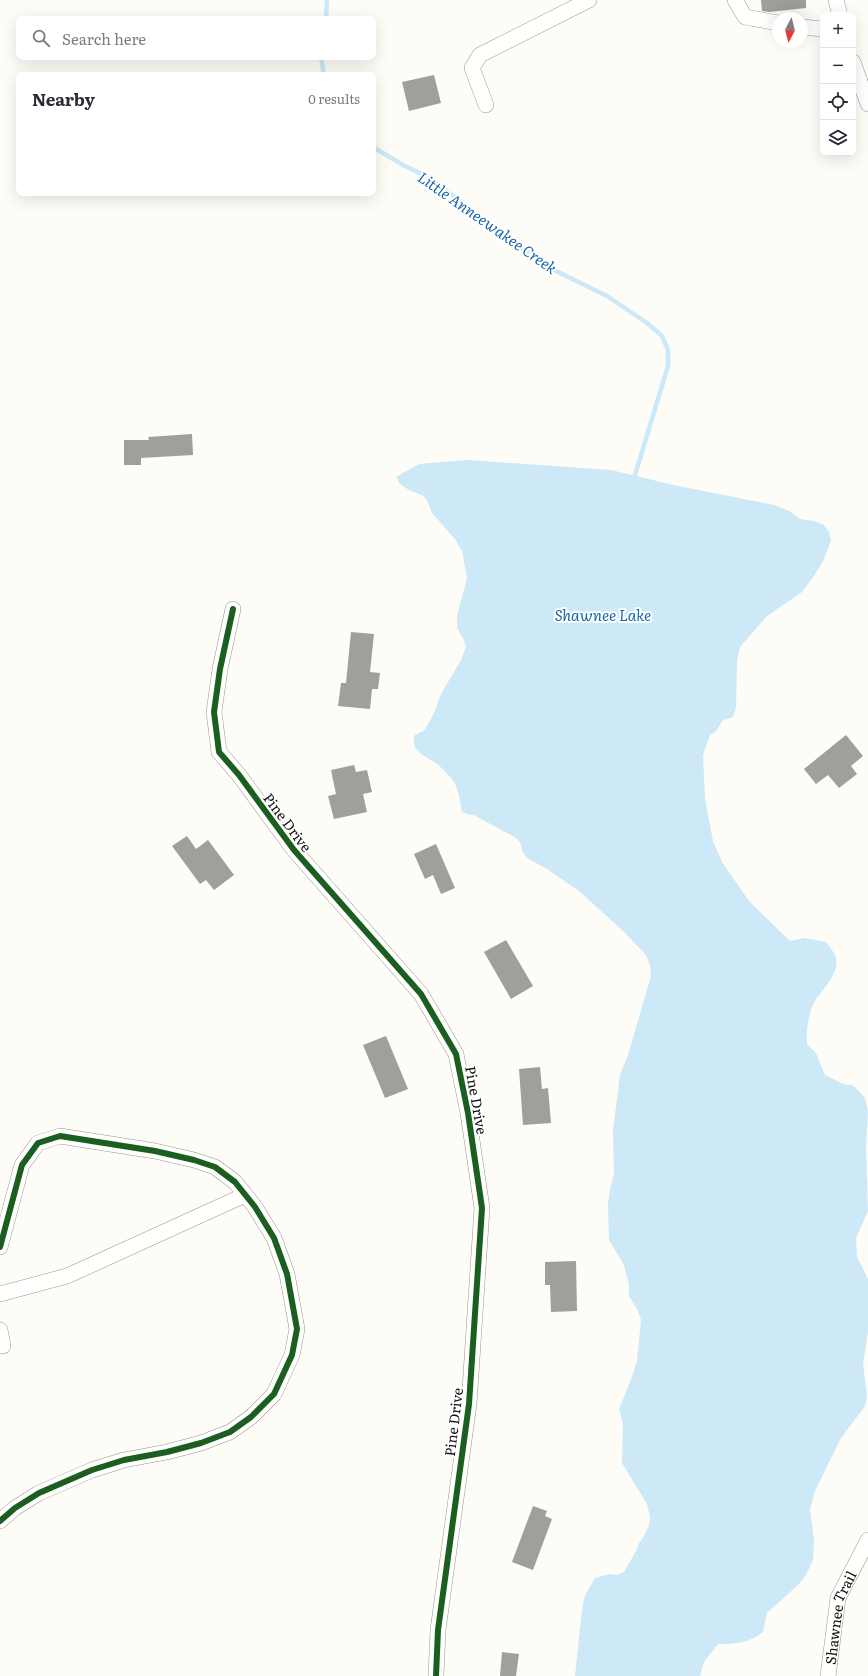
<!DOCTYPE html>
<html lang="en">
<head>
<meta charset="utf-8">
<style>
  body { margin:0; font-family:Literata,serif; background:#f7f7f7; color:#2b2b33 }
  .controls { position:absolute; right:12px; top:12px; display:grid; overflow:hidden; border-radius:8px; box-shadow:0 4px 16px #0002 }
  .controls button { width:36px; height:36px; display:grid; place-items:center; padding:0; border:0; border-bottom:1px solid #e1e1e2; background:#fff; color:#2b2b33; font:20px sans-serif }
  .compass { position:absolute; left:772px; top:12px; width:36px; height:36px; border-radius:50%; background:#fff; box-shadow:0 4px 16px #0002; rotate:187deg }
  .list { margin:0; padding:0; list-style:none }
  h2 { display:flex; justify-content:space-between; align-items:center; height:52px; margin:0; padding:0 16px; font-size:17px }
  h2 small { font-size:13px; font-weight:400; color:#7c7c81 }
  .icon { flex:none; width:22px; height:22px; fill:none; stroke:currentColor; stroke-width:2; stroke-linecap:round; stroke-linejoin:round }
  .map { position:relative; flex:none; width:868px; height:1676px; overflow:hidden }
  .search { position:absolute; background:#fff; box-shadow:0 4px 16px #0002; left:16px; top:16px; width:360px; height:44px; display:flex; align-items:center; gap:10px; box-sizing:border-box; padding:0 14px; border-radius:8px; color:#7c7c81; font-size:15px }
  .panel { position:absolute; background:#fff; box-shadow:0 4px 16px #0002; left:16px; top:72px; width:360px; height:124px; border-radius:8px }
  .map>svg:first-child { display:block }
  .water { fill:#cde8f7 }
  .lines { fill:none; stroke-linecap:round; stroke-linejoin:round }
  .stream { stroke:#cde8f7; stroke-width:4.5 }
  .building { fill:#a19f9c }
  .minor-casing { stroke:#979795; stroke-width:16 }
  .minor { stroke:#fffffe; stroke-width:15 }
  .cycleway-casing { stroke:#fff; stroke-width:8 }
  .cycleway { stroke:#1b5e20; stroke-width:6 }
  .labels { text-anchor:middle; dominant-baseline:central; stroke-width:4; stroke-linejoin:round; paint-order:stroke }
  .street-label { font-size:14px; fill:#111; stroke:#fff }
  .water-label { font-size:15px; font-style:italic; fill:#1768a6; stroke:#fff }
</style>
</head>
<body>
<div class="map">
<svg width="868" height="1676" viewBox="0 0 868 1676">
  <rect width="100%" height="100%" fill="#fdfcf7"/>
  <path class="water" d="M 468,460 L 611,470 L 678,486 L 774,505 L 789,511 L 800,519 L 814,521 L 824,525 L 829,532 L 831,541 L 823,561 L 814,576 L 802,592 L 767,616 L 740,647 L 737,661 L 736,707 L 733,717 L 723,720 L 716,731 L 710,735 L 703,755 L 705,799 L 713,841 L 722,862 L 749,901 L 790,941 L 804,938 L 826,942 C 829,946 833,951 835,955 C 842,972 822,989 815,1001 C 808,1013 806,1031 807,1044 L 816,1053 L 825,1075 L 843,1084 L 854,1086 L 865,1098 L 868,1111 L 866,1148 L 868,1211 L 856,1238 L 857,1257 L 868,1279 L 868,1332 L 863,1364 L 867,1395 L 865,1406 L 841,1438 L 815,1491 L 810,1509 L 814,1540 L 813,1560 L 806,1575 L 798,1585 L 767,1613 L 763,1632 C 749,1643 735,1644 718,1644 L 704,1662 L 700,1676 L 575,1676 L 582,1610 L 585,1595 L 595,1578 L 610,1574 L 617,1575 L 624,1572 L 636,1551 L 639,1543 L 643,1538 L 649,1525 L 650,1517 L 647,1504 L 622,1463 L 623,1423 L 619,1409 L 632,1377 L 637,1361 L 641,1319 L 637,1309 L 629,1296 L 629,1285 L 624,1265 L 609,1240 L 608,1204 L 610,1189 L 614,1174 L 613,1130 L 620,1075 L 628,1055 L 651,976 L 650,965 L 646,955 L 622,930 L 579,891 L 547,869 L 527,858 L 522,851 L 521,844 L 516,838 L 474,815 L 469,815 L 462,812 C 460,802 459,791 454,782 C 452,778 440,766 437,764 C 427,757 409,751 415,735 L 425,730 L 434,713 L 441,694 L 461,660 L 466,647 L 464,640 L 457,628 L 457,616 L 467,578 L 462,551 L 455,539 L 432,513 L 427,500 L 422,495 L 409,490 L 400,484 L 396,477 L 419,464 Z"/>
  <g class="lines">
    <path class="stream" d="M 326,19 L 327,0
      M 321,57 L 324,75
      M 373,147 L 403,165 L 432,179 L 494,228 L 550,268 L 607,296 L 647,323 L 662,336 L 668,350 L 668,366 L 635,475"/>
  </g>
  <path class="building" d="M 761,0 L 806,0 L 806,8 L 769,12 L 762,11 Z
    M 434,75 L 441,103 L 409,111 L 402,82 Z
    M 192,434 L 193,455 L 141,458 L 141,465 L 124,465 L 124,440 L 149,440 L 148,437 Z
    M 351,632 L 374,634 L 370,672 L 380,673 L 378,689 L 372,689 L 370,709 L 338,706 L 341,683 L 346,683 Z
    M 846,735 L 863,756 L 851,766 L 857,774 L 839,788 L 828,775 L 816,784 L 804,769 Z
    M 354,765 L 356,772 L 367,770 L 372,792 L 363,794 L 367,812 L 334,819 L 328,796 L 336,794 L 331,770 Z
    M 187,836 L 196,849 L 208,840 L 234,875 L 214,890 L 206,880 L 200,884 L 172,846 Z
    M 436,844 L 455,888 L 441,894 L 433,875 L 425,879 L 414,854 Z
    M 506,940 L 533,986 L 511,999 L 484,952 Z
    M 386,1036 L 408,1089 L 385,1098 L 363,1045 Z
    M 540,1067 L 542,1089 L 548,1088 L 551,1123 L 523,1125 L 519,1069 Z
    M 576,1261 L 577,1311 L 551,1312 L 550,1285 L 545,1285 L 545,1262 Z
    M 533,1506 L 547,1511 L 545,1516 L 552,1519 L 533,1570 L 512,1562 Z
    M 502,1652 L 519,1654 L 516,1676 L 500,1676 Z"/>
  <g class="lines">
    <g class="minor-casing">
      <g id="minor">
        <path d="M 735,0 L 745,17 L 778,23"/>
        <path d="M 836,0 L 840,15"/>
        <path d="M 802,27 L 823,29"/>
        <path d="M 853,62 L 868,104"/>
        <path d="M 486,105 L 472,68 L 480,55 L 589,0"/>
        <path d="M 233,609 L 220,669 L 214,712 L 219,752 L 239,775 L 294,850 L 421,994 L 456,1054 L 468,1113 L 482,1208 L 469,1404 L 438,1630 L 436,1676"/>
        <path d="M 0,1247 L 22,1165 L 38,1143 L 60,1136 L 155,1151 L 194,1160 L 215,1167 L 235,1182 L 255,1207 L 274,1238 L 287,1274 L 297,1329 L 292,1355 L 274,1394 L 251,1417 L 230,1432 L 201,1443 L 167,1452 L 124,1460 L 92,1470 L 39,1493 L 15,1508 L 0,1521"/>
        <path d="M 0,1294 L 67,1276 L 245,1195"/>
        <path d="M 0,1330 L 3,1346"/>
        <path id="s1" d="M 828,1676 L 838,1598 L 868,1540"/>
      </g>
    </g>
    <use href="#minor" class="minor"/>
    <g class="cycleway-casing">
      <path id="cycleway" d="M 233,609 L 220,669 L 214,712 L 219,752 L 239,775 L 294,850 L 421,994 L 456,1054 L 468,1113 L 482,1208 L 469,1404 L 438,1630 L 436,1676
        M 0,1247 L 22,1165 L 38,1143 L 60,1136 L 155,1151 L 194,1160 L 215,1167 L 235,1182 L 255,1207 L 274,1238 L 287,1274 L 297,1329 L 292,1355 L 274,1394 L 251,1417 L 230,1432 L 201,1443 L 167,1452 L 124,1460 L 92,1470 L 39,1493 L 15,1508 L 0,1521"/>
    </g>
    <use href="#cycleway" class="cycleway"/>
  </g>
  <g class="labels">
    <g class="street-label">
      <text transform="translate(288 822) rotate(53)">Pine Drive</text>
      <text transform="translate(477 1100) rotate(80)">Pine Drive</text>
      <text transform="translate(453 1422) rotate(-83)">Pine Drive</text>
      <text stroke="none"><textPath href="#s1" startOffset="60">Shawnee Trail</textPath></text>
    </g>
    <g class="water-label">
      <text transform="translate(488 222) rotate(35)">Little Anneewakee Creek</text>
      <text x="603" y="614">Shawnee Lake</text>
    </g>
  </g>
</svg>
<div class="controls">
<button>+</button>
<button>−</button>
<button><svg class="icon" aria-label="locate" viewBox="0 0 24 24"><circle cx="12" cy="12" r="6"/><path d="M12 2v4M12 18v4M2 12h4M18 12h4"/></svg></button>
<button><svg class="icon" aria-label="layers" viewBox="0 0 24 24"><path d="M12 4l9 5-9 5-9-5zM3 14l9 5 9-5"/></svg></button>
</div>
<svg class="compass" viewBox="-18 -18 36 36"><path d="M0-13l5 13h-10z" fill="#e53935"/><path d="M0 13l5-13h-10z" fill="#7c7c81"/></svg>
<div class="search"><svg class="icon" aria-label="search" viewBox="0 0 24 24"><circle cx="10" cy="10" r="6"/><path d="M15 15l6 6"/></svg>Search here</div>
<section class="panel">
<h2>Nearby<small>0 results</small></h2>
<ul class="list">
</ul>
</section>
</div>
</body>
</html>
